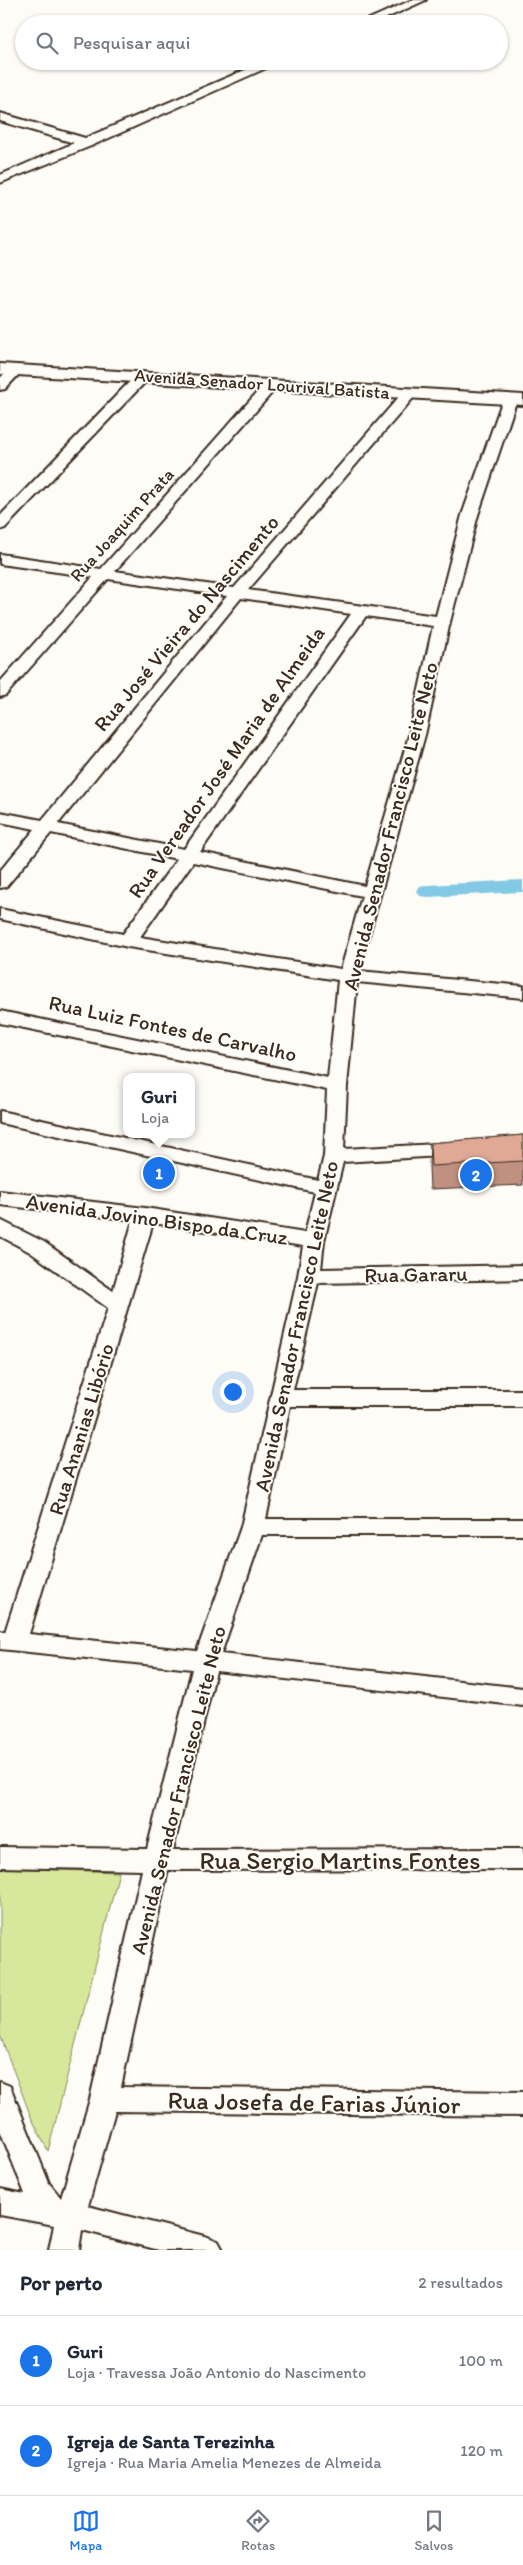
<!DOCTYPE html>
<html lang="pt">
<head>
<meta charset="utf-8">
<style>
  body { margin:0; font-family:Itim,sans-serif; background:#f2f2f3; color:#1f2937 }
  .you { position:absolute; left:232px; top:1391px; width:18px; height:18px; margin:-12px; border:4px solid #fff; border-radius:50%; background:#1a73e8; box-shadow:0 0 0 8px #1a73e833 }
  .badge { display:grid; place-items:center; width:32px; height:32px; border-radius:50%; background:#1a73e8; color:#fff; font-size:16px; font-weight:700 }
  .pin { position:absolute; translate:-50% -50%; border:2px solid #fff; box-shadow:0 1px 5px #0006 }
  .popup { position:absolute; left:123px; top:1073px; width:72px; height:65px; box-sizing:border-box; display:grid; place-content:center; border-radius:10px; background:#fff; filter:drop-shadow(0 1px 4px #0005); font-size:16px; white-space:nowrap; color:#747a83 }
  .popup b { font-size:19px; color:#1f2937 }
  .popup::after { content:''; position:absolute; left:50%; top:100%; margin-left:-10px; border:10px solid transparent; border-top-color:#fff }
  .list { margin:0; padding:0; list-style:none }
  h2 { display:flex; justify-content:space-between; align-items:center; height:65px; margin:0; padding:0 20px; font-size:21px }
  h2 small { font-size:16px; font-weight:400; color:#747a83 }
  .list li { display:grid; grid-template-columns:32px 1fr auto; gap:15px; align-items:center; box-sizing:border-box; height:90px; padding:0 20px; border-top:1px solid #e0e1e3 }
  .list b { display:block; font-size:19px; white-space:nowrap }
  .list p { margin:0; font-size:16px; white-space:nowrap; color:#747a83 }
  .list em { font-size:16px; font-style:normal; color:#747a83 }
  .icon { flex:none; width:28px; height:28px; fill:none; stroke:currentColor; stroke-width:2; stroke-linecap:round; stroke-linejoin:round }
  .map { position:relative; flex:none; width:523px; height:2250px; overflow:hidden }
  .search { position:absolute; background:#fff; box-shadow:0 1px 4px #0004; left:15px; right:15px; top:15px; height:55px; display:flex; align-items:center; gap:12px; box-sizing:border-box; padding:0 18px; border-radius:28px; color:#747a83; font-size:19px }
  .sheet { height:245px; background:#fff }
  nav { display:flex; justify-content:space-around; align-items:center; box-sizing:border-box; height:70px; border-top:1px solid #e0e1e3; background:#fff; font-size:14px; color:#747a83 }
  nav a { display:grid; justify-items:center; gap:2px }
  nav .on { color:#1a73e8 }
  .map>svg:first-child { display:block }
  .green { fill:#d7e79b; stroke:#89885c }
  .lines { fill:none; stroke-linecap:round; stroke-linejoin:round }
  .canal { fill:#83c8e4; fill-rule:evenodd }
  .minor-casing { stroke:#3b2a1e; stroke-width:4 }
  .tertiary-casing { stroke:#3b2a1e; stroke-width:4 }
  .minor { fill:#fdfcf7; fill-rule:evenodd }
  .tertiary { fill:#fdfcf7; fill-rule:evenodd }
  .wall { fill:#c09181; stroke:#3b2a1e }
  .building { fill:#dfa996; stroke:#3b2a1e }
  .labels { text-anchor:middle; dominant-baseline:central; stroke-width:4; stroke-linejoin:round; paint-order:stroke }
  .far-street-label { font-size:18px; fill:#3b2a1e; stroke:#fdfcf7 }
  .street-label { font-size:21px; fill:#3b2a1e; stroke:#fdfcf7 }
  .near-street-label { font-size:25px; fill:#3b2a1e; stroke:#fdfcf7 }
</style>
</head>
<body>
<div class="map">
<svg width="523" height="2250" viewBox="0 0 523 2250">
  <rect width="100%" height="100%" fill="#fdfcf7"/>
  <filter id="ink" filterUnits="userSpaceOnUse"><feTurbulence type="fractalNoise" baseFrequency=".02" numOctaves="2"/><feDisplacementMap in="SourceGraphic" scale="10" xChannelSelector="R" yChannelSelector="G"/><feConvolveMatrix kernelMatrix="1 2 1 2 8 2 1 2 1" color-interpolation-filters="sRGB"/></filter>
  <g filter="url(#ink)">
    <path class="green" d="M 0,1868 L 119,1872 L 48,2151 L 31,2117 L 0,2035 Z"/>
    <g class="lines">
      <path class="canal" d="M 523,880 L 523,892 L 428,897 L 420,896 L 417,891 L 420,886 L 428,885 Z"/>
      <g class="minor-casing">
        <path id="minor" d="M 412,0 L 426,0 L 373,24 L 358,24 Z
          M 266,61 L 282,61 L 91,146 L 0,183 L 0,175 L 74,143 L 0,121 L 0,113 L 85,138 Z
          M 16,366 L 23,370 L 5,389 L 0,390 L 0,378 L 11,367 Z
          M 143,372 L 148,373 L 150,376 L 148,379 L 5,528 L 0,530 L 0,516 L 138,373 Z
          M 272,380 L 279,384 L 277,387 L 115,571 L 234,588 L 404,391 L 414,391 L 416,394 L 414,397 L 248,590 L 436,616 L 462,515 L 503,399 L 510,395 L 517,399 L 478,515 L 450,622 L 425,735 L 359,971 L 523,986 L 523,998 L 357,982 L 347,1086 L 344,1149 L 456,1143 L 463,1145 L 466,1149 L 463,1153 L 456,1155 L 343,1162 L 324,1241 L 321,1269 L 523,1265 L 523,1279 L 318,1283 L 293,1390 L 523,1390 L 523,1406 L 290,1406 L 266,1519 L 523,1519 L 523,1535 L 262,1535 L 221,1654 L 523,1688 L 523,1706 L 216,1671 L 173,1850 L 523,1849 L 523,1869 L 168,1870 L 121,2087 L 523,2092 L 523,2116 L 115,2111 L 88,2206 L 208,2237 L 218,2241 L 223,2250 L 159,2250 L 82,2230 L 79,2250 L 49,2250 L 54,2225 L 0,2215 L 0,2189 L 25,2194 L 0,2130 L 0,2082 L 10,2086 L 49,2183 L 61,2198 L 90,2099 L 142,1870 L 0,1867 L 0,1847 L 147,1849 L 192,1669 L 0,1649 L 0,1631 L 5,1632 L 108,1308 L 30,1252 L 0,1236 L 0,1220 L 44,1242 L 113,1291 L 133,1220 L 0,1205 L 0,1191 L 145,1208 L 305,1233 L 315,1192 L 0,1123 L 0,1111 L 318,1180 L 324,1156 L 327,1090 L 0,1023 L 0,1011 L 328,1078 L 338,980 L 128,947 L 0,919 L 0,909 L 123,934 L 177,859 L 51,833 L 6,887 L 0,888 L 0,871 L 35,829 L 0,822 L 0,812 L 42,820 L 227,596 L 108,579 L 6,695 L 0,697 L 0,682 L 93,577 L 0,564 L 0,554 L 101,569 L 267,381 ZM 241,598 L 351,614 L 184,849 L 58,824 ZM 366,616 L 433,626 L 409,735 L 365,886 L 200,852 ZM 193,862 L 362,896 L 341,969 L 140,937 ZM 153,1223 L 303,1246 L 298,1276 L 241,1527 L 197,1651 L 29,1634 Z"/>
      </g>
      <g class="tertiary-casing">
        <path id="tertiary" d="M 0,364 L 523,395 L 523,405 L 0,374 Z"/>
      </g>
      <use href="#minor" class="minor"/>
      <use href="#tertiary" class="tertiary"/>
    </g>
    <path class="wall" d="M 523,1135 L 523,1185 L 430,1189 L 429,1166 L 430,1143 Z"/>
    <path class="building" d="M 523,1135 L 523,1161 L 431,1166 L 430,1143 Z"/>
  </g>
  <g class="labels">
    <g class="far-street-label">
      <text transform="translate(262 384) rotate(4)">Avenida Senador Lourival Batista</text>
      <text transform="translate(122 525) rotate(-48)">Rua Joaquim Prata</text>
    </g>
    <g class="street-label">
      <text transform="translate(186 623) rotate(-50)">Rua José Vieira do Nascimento</text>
      <text transform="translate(226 762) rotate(-55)">Rua Vereador José Maria de Almeida</text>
      <text transform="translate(390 826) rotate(-76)">Avenida Senador Francisco Leite Neto</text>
      <text transform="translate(173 1028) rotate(12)">Rua Luiz Fontes de Carvalho</text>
      <text transform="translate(157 1219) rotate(8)">Avenida Jovino Bispo da Cruz</text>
      <text transform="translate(416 1274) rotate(-1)">Rua Gararu</text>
      <text transform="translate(296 1326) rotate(-78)">Avenida Senador Francisco Leite Neto</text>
      <text transform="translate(81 1429) rotate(-73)">Rua Ananias Libório</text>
      <text transform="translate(178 1790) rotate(-76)">Avenida Senador Francisco Leite Neto</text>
    </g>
    <g class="near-street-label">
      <text x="340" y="1860">Rua Sergio Martins Fontes</text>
      <text transform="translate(314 2102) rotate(1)">Rua Josefa de Farias Júnior</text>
    </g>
  </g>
</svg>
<div class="you"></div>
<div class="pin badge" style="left:159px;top:1173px">1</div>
<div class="popup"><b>Guri</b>Loja</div>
<div class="pin badge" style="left:476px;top:1175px">2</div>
<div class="search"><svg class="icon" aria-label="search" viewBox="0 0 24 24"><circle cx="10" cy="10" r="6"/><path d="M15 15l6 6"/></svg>Pesquisar aqui</div>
</div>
<section class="sheet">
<h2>Por perto<small>2 resultados</small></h2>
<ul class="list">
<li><span class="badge">1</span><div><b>Guri</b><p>Loja · Travessa João Antonio do Nascimento</p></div><em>100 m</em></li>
<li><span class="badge">2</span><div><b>Igreja de Santa Terezinha</b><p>Igreja · Rua Maria Amelia Menezes de Almeida</p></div><em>120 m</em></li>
</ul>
</section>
<nav>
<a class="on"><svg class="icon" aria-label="map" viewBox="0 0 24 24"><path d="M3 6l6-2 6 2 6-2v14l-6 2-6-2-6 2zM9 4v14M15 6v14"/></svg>Mapa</a>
<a><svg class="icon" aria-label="directions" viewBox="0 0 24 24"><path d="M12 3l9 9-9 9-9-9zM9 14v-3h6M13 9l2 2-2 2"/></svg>Rotas</a>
<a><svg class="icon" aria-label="saved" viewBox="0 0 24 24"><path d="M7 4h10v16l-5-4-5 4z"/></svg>Salvos</a>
</nav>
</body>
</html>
